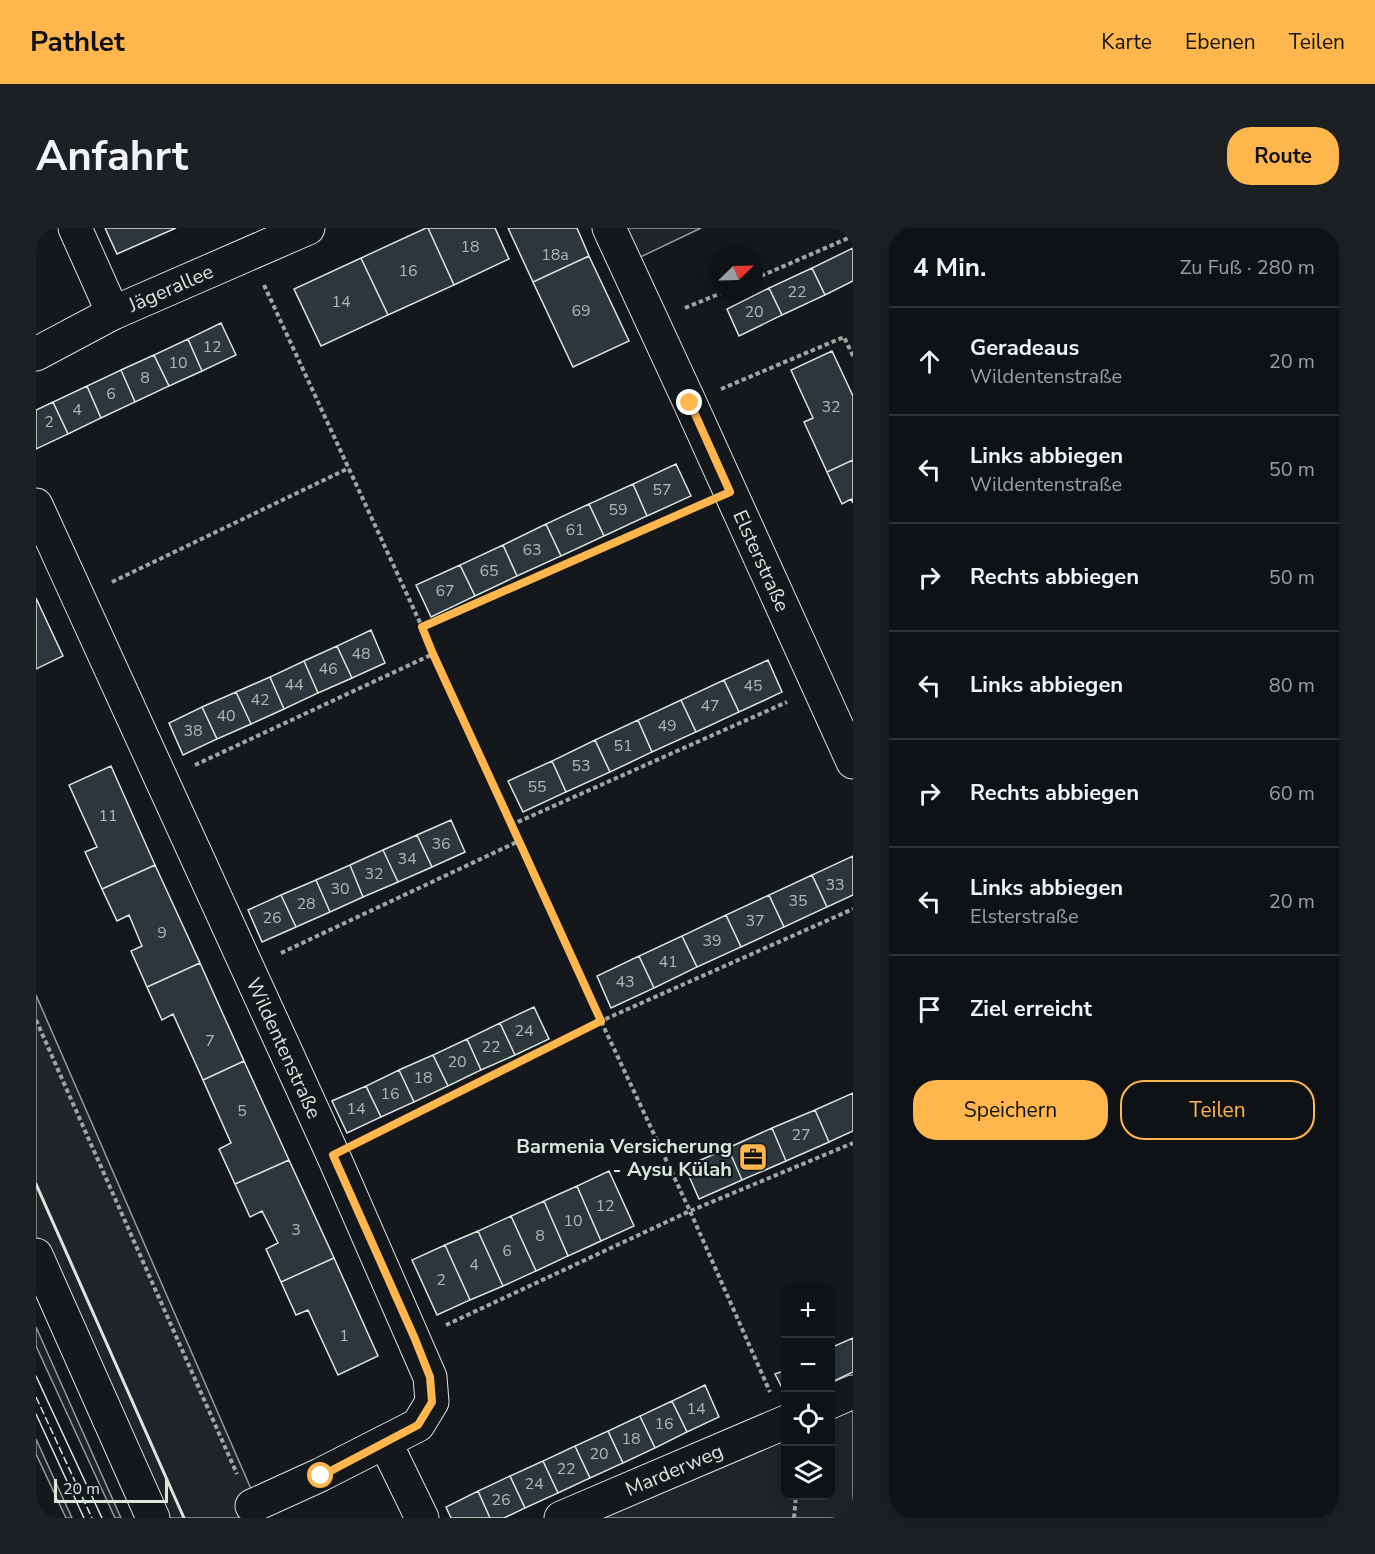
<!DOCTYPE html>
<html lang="de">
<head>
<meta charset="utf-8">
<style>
  body { margin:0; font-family:"Nunito Sans",sans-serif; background:#1d2022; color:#f1f3f6 }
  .controls { position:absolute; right:18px; bottom:18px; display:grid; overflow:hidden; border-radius:12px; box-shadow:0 3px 15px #0003 }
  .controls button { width:54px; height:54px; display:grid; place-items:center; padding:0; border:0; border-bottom:2px solid #2f3234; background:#0f1215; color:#f1f3f6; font:30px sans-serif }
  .compass { position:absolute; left:673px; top:18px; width:54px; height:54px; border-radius:50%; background:#0f1215; box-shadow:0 3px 15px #0003; rotate:67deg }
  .scale { position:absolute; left:18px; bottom:15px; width:114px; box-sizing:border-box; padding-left:6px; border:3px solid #d8e6dc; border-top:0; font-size:16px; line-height:21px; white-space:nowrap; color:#d8e6dc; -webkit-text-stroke:4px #14181c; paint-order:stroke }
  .stop { position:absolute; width:18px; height:18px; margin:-14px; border:4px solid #ffb74d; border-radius:50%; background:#fff }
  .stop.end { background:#ffb74d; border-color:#fff; box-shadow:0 2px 6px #0008 }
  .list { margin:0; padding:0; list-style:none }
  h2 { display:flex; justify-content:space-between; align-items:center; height:78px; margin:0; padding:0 24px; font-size:26px }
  h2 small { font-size:20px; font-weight:400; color:#9b9ea0 }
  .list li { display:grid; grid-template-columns:39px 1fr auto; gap:18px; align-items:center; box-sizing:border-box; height:108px; padding:0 24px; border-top:2px solid #2f3234 }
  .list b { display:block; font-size:22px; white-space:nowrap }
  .list p { margin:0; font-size:20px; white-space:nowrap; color:#9b9ea0 }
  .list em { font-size:20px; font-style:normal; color:#9b9ea0 }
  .actions { display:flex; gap:12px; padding:18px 24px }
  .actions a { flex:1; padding:14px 0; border:2px solid #ffb74d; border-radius:24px; text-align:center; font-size:21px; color:#ffb74d }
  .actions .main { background:#ffb74d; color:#111 }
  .icon { flex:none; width:33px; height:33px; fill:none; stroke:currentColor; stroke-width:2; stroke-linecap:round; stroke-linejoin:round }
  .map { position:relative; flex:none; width:817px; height:1290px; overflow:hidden; border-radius:24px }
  header { display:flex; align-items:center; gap:36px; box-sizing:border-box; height:84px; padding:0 30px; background:#ffb74d; color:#111 }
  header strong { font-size:28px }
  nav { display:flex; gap:33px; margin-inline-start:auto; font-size:21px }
  .intro { display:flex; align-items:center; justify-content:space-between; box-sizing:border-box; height:144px; padding:0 36px }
  h1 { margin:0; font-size:42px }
  .button { padding:15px 27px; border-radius:24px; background:#ffb74d; color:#111; font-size:21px; font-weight:700 }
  main { display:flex; gap:36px; padding:0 36px }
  aside { flex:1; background:#0f1215; border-radius:24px; box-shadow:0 3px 15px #0003 }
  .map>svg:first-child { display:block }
  .green { fill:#202428; stroke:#939e99; stroke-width:1.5 }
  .building { fill:#2c363c; stroke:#d8e6dc; stroke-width:1.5 }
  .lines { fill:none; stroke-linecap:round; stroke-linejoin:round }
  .minor-casing { stroke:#d8e6dc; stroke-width:35 }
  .major-casing { stroke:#d8e6dc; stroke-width:35 }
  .path { stroke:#9da8a2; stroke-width:4; stroke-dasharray:4.5 3; stroke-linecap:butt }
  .minor { stroke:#14181c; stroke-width:33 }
  .major { stroke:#14181c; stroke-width:33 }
  .tram { stroke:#d8e6dc; stroke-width:1.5 }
  .fence { stroke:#d8e6dc; stroke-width:1.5; stroke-dasharray:8 3; stroke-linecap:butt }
  .wall { stroke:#d8e6dc; stroke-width:3 }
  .route { stroke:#ffb74d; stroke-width:8 }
  .labels { text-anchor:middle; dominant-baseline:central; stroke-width:4.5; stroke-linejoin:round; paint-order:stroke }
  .number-label { font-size:16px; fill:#adbab4 }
  .street-label { font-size:20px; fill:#d8e6dc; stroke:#14181c }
  .poi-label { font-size:20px; font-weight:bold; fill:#d8e6dc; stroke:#14181c; text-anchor:end }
</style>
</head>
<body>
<header>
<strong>Pathlet</strong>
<nav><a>Karte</a><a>Ebenen</a><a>Teilen</a></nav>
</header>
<div class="intro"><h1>Anfahrt</h1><a class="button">Route</a></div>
<main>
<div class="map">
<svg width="817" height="1290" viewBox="0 0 817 1290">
  <rect width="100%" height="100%" fill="#14181c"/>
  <path class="green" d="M 581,0 L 665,0 L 596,33 Z
    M 0,767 L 219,1270 L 230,1290 L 117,1290 L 0,1026 Z
    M 0,1099 L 85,1290 L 79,1290 L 0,1118 Z
    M 817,1164 L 817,1290 L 525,1290 L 749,1194 L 750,1268 L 794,1268 L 795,1174 Z
    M 0,1211 L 36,1290 L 30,1290 L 0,1226 Z"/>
  <path class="building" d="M 69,0 L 140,0 L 81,26 Z
    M 390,0 L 392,0 L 418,57 L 352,87 L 325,30 Z
    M 392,0 L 459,0 L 473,31 L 418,57 Z
    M 472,0 L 541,0 L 553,28 L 497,54 Z
    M 817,20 L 817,53 L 789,67 L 776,40 Z
    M 553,28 L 593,113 L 537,139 L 497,54 Z
    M 325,30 L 352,87 L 285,118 L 258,61 Z
    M 776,40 L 789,67 L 746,87 L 733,60 Z
    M 733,60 L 746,87 L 703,108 L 691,81 Z
    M 185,95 L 200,127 L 166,143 L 152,111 Z
    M 152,111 L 166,143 L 133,158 L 118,127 Z
    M 796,123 L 817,168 L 817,232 L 791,244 L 768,194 L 777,190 L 755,142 Z
    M 118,127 L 133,158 L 99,174 L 85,142 Z
    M 85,142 L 99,174 L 65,190 L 51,158 Z
    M 51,158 L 65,190 L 32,206 L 17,174 Z
    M 17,174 L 32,206 L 0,221 L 0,182 Z
    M 817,232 L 817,275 L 815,271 L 806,276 L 791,244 Z
    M 640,236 L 655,268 L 611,288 L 597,256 Z
    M 597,256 L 611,288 L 568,308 L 553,276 Z
    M 553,276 L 568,308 L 525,328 L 510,296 Z
    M 510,296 L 525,328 L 481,348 L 467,317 Z
    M 467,317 L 481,348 L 439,368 L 424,337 Z
    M 424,337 L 439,368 L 395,389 L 380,357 Z
    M 0,370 L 27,428 L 0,441 Z
    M 335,402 L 349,435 L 316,450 L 301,418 Z
    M 301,418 L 316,450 L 282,465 L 268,433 Z
    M 732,432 L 746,464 L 703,484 L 688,452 Z
    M 268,433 L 282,465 L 248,481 L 234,449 Z
    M 234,449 L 248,481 L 215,496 L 200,464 Z
    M 688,452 L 703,484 L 660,504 L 645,472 Z
    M 200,464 L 215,496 L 181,511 L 166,479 Z
    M 645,472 L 660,504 L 616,524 L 602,492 Z
    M 166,479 L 181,511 L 147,527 L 133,495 Z
    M 602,492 L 616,524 L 574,544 L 559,512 Z
    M 559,512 L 574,544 L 530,564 L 516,533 Z
    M 516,533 L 530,564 L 487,584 L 472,553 Z
    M 75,538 L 119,637 L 66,661 L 49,624 L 61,619 L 33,557 Z
    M 415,592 L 429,624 L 396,639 L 381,607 Z
    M 381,607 L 396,639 L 362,654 L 347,622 Z
    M 347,622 L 362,654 L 327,669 L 314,637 Z
    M 817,628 L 817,667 L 791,679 L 776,647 Z
    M 119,637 L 164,735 L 111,759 L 95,723 L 106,718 L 93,687 L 81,693 L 66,661 Z
    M 314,637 L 327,669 L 294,684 L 280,652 Z
    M 776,647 L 791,679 L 748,699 L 733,667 Z
    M 280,652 L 294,684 L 260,699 L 245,667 Z
    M 245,667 L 260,699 L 226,714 L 212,682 Z
    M 733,667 L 748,699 L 705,719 L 690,687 Z
    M 690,687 L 705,719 L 661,739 L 646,708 Z
    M 646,708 L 661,739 L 618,760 L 603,728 Z
    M 603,728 L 618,760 L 575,780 L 561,748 Z
    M 164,735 L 208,833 L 167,852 L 137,786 L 126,792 L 111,759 Z
    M 498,779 L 513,811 L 479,827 L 464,795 Z
    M 464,795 L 479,827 L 445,842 L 431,811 Z
    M 431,811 L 445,842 L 412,858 L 397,827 Z
    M 397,827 L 412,858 L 378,874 L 363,842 Z
    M 208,833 L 253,932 L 199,956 L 183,921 L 195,915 L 167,852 Z
    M 363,842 L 378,874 L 345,889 L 330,858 Z
    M 330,858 L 345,889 L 311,905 L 296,873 Z
    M 817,865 L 817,903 L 793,914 L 779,882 Z
    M 779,882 L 793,914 L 750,933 L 736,900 Z
    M 736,900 L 750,933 L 706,952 L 692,920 Z
    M 692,920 L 706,952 L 663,971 L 649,939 Z
    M 253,932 L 298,1030 L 245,1054 L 230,1021 L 242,1015 L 226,983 L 214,989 L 199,956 Z
    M 573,943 L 598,998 L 565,1013 L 541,958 Z
    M 541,958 L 565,1013 L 532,1028 L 508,973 Z
    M 508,973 L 532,1028 L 500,1043 L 475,988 Z
    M 475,988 L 500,1043 L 467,1058 L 442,1003 Z
    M 442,1003 L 467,1058 L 434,1072 L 409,1017 Z
    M 409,1017 L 434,1072 L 401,1087 L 376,1032 Z
    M 298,1030 L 342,1128 L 302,1147 L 272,1082 L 260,1087 L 245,1054 Z
    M 817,1110 L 817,1144 L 796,1154 L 794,1151 L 794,1120 Z
    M 750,1142 L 750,1168 L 739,1146 Z
    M 669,1157 L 683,1189 L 651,1204 L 636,1173 Z
    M 636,1173 L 651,1204 L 619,1220 L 604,1188 Z
    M 604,1188 L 619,1220 L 587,1235 L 572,1203 Z
    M 572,1203 L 587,1235 L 554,1250 L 539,1218 Z
    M 539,1218 L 554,1250 L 522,1265 L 507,1233 Z
    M 507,1233 L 522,1265 L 489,1280 L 474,1248 Z
    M 474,1248 L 489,1280 L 468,1290 L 454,1290 L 442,1263 Z
    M 442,1263 L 454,1290 L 415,1290 L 410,1279 Z"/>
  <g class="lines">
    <g class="minor-casing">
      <g id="minor">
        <path d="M 39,0 L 77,85"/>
        <path id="s1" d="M 573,0 L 654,175 L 817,534"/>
        <path id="s2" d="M 0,126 L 77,85 L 272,0"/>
        <path id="s3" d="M 0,277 L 297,927 L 394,1149 L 396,1174 L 382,1197 L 284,1247 L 216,1278"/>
        <path d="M 794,1174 L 817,1164"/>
        <path d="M 349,1214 L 386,1290"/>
        <path id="s4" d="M 525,1290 L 750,1194"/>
      </g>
    </g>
    <g class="major-casing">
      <path id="major" d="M 0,1027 L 117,1290"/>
    </g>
    <path class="path" d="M 718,51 L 817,8
      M 228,57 L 386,399 L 397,426 L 483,613 L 565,793 L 654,983 L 734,1164
      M 649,80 L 690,63
      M 685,161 L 808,109 L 817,128
      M 76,354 L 313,240
      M 386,399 L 663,278
      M 159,537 L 397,426
      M 475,597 L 751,474
      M 245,725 L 483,613
      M 0,792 L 201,1246
      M 328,912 L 565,793 L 817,681
      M 410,1097 L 654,983 L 817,915
      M 758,1290 L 760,1268"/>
    <use href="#minor" class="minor"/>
    <use href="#major" class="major"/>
    <path class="tram" d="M 0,1148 L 66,1290
      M 0,1186 L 48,1290"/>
    <path class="fence" d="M 0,1169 L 56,1290"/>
    <path class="wall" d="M 0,956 L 148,1290"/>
  </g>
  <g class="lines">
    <path class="route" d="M 285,1248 L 382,1197 L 396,1174 L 394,1149 L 379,1111 L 297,927 L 565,793 L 483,613 L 397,426 L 386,399 L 694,264 L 654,175"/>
  </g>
  <defs>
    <g id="office-square" transform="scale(1.5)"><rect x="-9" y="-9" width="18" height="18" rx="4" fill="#ffb74d" stroke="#14181c"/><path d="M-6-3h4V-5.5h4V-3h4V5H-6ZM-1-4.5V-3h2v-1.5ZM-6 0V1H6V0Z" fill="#111"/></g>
  </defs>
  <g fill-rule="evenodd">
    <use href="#office-square" x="717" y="929"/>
  </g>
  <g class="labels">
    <g class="number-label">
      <text x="434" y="19">18</text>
      <text x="519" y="27">18a</text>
      <text x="372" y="43">16</text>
      <text x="761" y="64">22</text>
      <text x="305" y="74">14</text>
      <text x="545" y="83">69</text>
      <text x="718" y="84">20</text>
      <text x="176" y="119">12</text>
      <text x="142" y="135">10</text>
      <text x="109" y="150">8</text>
      <text x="75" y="166">6</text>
      <text x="795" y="179">32</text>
      <text x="41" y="182">4</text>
      <text x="13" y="194">2</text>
      <text x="626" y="262">57</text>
      <text x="582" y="282">59</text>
      <text x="539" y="302">61</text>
      <text x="496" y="322">63</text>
      <text x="453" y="343">65</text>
      <text x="409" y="363">67</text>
      <text x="325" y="426">48</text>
      <text x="292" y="441">46</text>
      <text x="258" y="457">44</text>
      <text x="717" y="458">45</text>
      <text x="224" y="472">42</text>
      <text x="674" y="478">47</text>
      <text x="190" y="488">40</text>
      <text x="631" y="498">49</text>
      <text x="157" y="503">38</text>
      <text x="587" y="518">51</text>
      <text x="545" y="538">53</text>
      <text x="501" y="559">55</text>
      <text x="72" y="588">11</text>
      <text x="405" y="616">36</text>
      <text x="371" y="631">34</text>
      <text x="338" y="646">32</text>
      <text x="799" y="657">33</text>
      <text x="304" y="661">30</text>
      <text x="762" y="673">35</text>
      <text x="270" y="676">28</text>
      <text x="236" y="690">26</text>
      <text x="719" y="693">37</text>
      <text x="126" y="705">9</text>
      <text x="676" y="713">39</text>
      <text x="632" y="734">41</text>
      <text x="589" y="754">43</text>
      <text x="488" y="803">24</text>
      <text x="174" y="813">7</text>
      <text x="455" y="819">22</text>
      <text x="421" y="834">20</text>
      <text x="387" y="850">18</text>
      <text x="354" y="866">16</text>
      <text x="320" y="881">14</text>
      <text x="206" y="883">5</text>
      <text x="765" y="907">27</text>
      <text x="569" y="978">12</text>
      <text x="537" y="993">10</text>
      <text x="260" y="1002">3</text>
      <text x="504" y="1008">8</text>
      <text x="471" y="1023">6</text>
      <text x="438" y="1037">4</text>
      <text x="405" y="1052">2</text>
      <text x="308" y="1108">1</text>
      <text x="660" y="1181">14</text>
      <text x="628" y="1196">16</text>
      <text x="595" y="1211">18</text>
      <text x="563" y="1226">20</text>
      <text x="530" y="1241">22</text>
      <text x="498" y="1256">24</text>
      <text x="465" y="1272">26</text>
    </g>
    <g class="street-label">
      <text stroke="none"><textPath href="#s2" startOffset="150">Jägerallee</textPath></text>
      <text stroke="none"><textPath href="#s1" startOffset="366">Elsterstraße</textPath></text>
      <text stroke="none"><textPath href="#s3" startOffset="597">Wildentenstraße</textPath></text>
      <text stroke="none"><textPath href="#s4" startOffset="123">Marderweg</textPath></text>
    </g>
    <g class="poi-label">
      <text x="696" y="918">Barmenia Versicherung<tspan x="696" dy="23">- Aysu Külah</tspan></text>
    </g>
  </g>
</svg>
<div class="controls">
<button>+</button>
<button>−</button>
<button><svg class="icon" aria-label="locate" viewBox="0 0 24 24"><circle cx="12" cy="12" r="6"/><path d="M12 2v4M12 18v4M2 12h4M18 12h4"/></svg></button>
<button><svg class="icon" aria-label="layers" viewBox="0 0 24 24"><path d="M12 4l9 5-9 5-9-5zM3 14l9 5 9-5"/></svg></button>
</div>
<svg class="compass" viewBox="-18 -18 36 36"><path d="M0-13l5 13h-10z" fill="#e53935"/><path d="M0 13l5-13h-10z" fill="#9b9ea0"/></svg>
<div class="scale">20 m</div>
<div class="stop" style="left:285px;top:1248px"></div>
<div class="stop end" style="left:654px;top:175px"></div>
</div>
<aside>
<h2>4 Min.<small>Zu Fuß · 280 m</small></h2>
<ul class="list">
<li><svg class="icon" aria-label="ahead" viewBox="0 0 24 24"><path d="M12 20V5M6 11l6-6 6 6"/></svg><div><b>Geradeaus</b><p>Wildentenstraße</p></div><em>20 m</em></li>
<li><svg class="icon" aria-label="left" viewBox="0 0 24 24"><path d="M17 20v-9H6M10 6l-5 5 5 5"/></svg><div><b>Links abbiegen</b><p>Wildentenstraße</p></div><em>50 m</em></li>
<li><svg class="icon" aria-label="right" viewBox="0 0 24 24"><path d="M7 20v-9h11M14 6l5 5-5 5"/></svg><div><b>Rechts abbiegen</b></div><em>50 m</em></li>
<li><svg class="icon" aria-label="left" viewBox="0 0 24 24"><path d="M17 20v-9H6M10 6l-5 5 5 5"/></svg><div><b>Links abbiegen</b></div><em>80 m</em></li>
<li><svg class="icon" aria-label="right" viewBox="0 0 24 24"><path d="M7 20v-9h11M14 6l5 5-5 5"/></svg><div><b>Rechts abbiegen</b></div><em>60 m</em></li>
<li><svg class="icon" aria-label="left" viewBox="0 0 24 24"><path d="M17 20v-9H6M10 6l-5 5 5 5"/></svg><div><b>Links abbiegen</b><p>Elsterstraße</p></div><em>20 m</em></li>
<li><svg class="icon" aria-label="arrive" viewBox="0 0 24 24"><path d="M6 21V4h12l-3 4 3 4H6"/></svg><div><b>Ziel erreicht</b></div></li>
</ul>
<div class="actions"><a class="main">Speichern</a><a>Teilen</a></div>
</aside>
</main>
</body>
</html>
